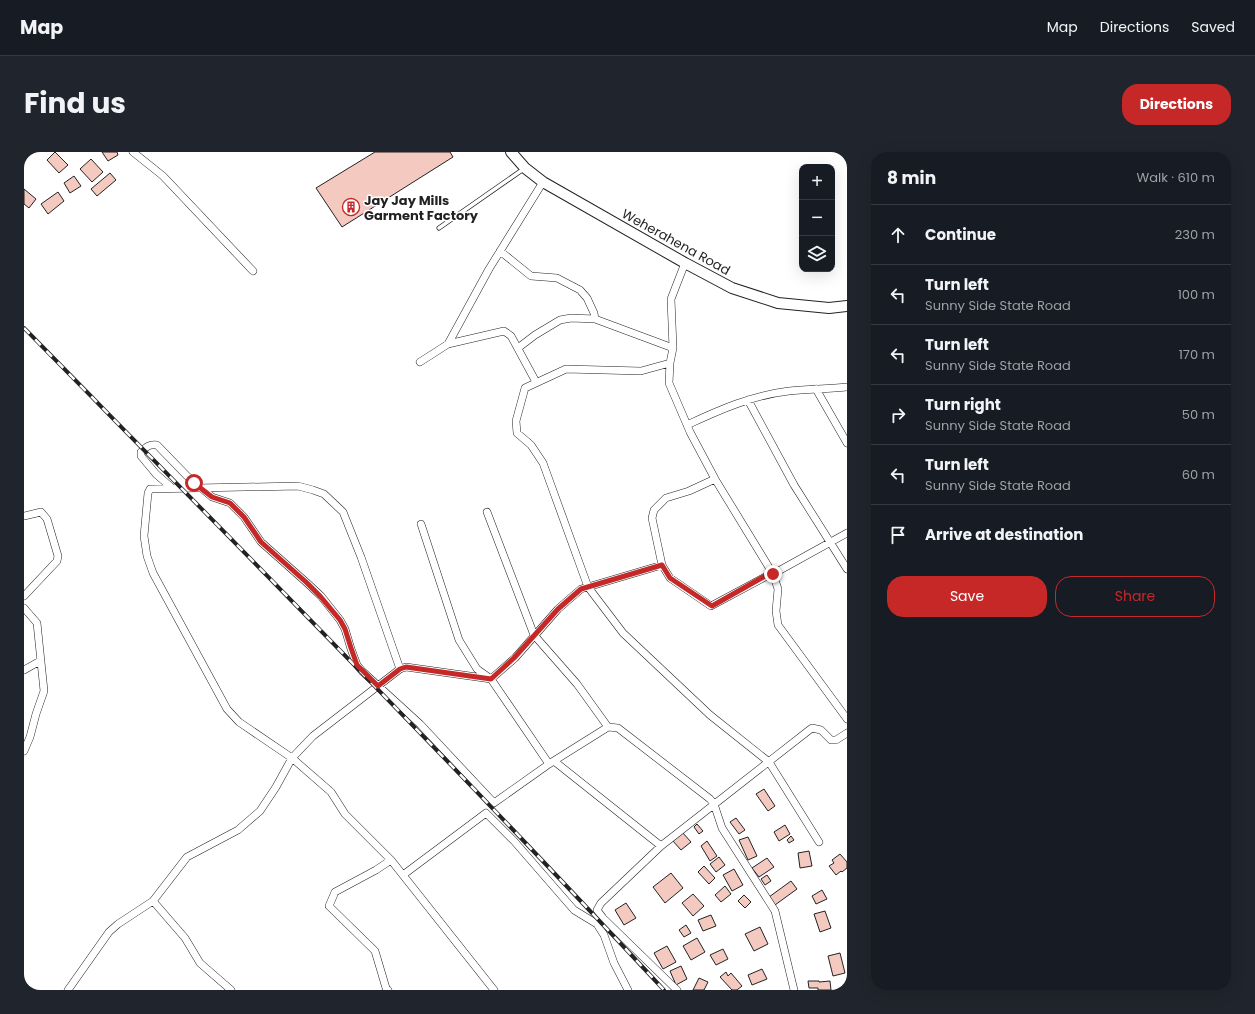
<!DOCTYPE html>
<html lang="en">
<head>
<meta charset="utf-8">
<style>
  body { margin:0; font-family:Poppins,sans-serif; background:#20242c; color:#f1f3f6 }
  .controls { position:absolute; right:12px; top:12px; display:grid; overflow:hidden; border-radius:8px; box-shadow:0 4px 16px #0002 }
  .controls button { width:36px; height:36px; display:grid; place-items:center; padding:0; border:0; border-bottom:1px solid #363941; background:#171b24; color:#f1f3f6; font:20px sans-serif }
  .stop { position:absolute; width:12px; height:12px; margin:-9px; border:3px solid #c62828; border-radius:50%; background:#fff }
  .stop.end { background:#c62828; border-color:#fff; box-shadow:0 1px 4px #0008 }
  .list { margin:0; padding:0; list-style:none }
  h2 { display:flex; justify-content:space-between; align-items:center; height:52px; margin:0; padding:0 16px; font-size:17px }
  h2 small { font-size:13px; font-weight:400; color:#9ea1a6 }
  .list li { display:grid; grid-template-columns:26px 1fr auto; gap:12px; align-items:center; box-sizing:border-box; height:60px; padding:0 16px; border-top:1px solid #363941 }
  .list b { display:block; font-size:15px; white-space:nowrap }
  .list p { margin:0; font-size:13px; white-space:nowrap; color:#9ea1a6 }
  .list em { font-size:13px; font-style:normal; color:#9ea1a6 }
  .actions { display:flex; gap:8px; padding:12px 16px }
  .actions a { flex:1; padding:9px 0; border:1px solid #c62828; border-radius:16px; text-align:center; font-size:14px; color:#c62828 }
  .actions .main { background:#c62828; color:#fff }
  .icon { flex:none; width:22px; height:22px; fill:none; stroke:currentColor; stroke-width:2; stroke-linecap:round; stroke-linejoin:round }
  .map { position:relative; flex:none; width:823px; height:838px; overflow:hidden; border-radius:16px }
  header { display:flex; align-items:center; gap:24px; box-sizing:border-box; height:56px; padding:0 20px; background:#171b24; border-bottom:1px solid #363941 }
  header strong { font-size:19px }
  nav { display:flex; gap:22px; margin-inline-start:auto; font-size:14px }
  .intro { display:flex; align-items:center; justify-content:space-between; box-sizing:border-box; height:96px; padding:0 24px }
  h1 { margin:0; font-size:28px }
  .button { padding:10px 18px; border-radius:16px; background:#c62828; color:#fff; font-size:14px; font-weight:700 }
  main { display:flex; gap:24px; padding:0 24px }
  aside { flex:1; background:#171b24; border-radius:16px; box-shadow:0 4px 16px #0002 }
  .map>svg:first-child { display:block }
  .building { fill:#f3c9c0; stroke:#222 }
  .lines { fill:none; stroke-linecap:round; stroke-linejoin:round }
  .lane-casing { stroke:#222; stroke-width:5 }
  .street-casing { stroke:#222; stroke-width:8 }
  .secondary-casing { stroke:#222; stroke-width:12 }
  .lane { stroke:#fff; stroke-width:3.5 }
  .street { stroke:#fff; stroke-width:7 }
  .secondary { stroke:#fff; stroke-width:10 }
  .rail-casing { stroke:#222; stroke-width:4 }
  .rail { stroke:#fff; stroke-width:2.5; stroke-dasharray:8; stroke-linecap:butt }
  .route { stroke:#c62828; stroke-width:5 }
  .labels { text-anchor:middle; dominant-baseline:central; stroke-width:3; stroke-linejoin:round; paint-order:stroke }
  .poi-label { font-size:13px; font-weight:bold; fill:#222; stroke:#fff; text-anchor:start }
  .street-label { font-size:13px; fill:#222; stroke:#fff }
</style>
</head>
<body>
<header>
<strong>Map</strong>
<nav><a>Map</a><a>Directions</a><a>Saved</a></nav>
</header>
<div class="intro"><h1>Find us</h1><a class="button">Directions</a></div>
<main>
<div class="map">
<svg width="823" height="838" viewBox="0 0 823 838">
  <rect width="100%" height="100%" fill="#fff"/>
  <path class="building" d="M 31,0 L 44,13 L 35,21 L 23,8 Z
    M 78,0 L 93,0 L 94,3 L 84,9 Z
    M 351,0 L 426,0 L 429,5 L 318,75 L 292,36 Z
    M 67,7 L 79,20 L 68,30 L 56,17 Z
    M 86,21 L 92,28 L 73,44 L 67,37 Z
    M 50,24 L 57,34 L 46,41 L 40,31 Z
    M 0,37 L 12,47 L 5,56 L 0,52 Z
    M 34,40 L 40,49 L 24,62 L 17,52 Z
    M 740,637 L 751,654 L 744,659 L 732,642 Z
    M 712,666 L 721,678 L 715,682 L 706,670 Z
    M 673,672 L 679,679 L 675,682 L 670,675 Z
    M 761,673 L 766,682 L 755,689 L 750,680 Z
    M 658,680 L 667,690 L 657,698 L 648,688 Z
    M 767,684 L 770,688 L 765,691 L 763,688 Z
    M 724,685 L 733,704 L 724,708 L 715,688 Z
    M 683,689 L 693,704 L 686,709 L 677,694 Z
    M 785,699 L 788,714 L 776,716 L 774,701 Z
    M 816,702 L 823,710 L 823,716 L 818,720 L 817,719 L 812,723 L 805,714 L 810,711 L 808,708 Z
    M 695,705 L 701,713 L 692,720 L 686,712 Z
    M 743,706 L 750,715 L 735,725 L 728,716 Z
    M 680,714 L 691,726 L 685,732 L 674,720 Z
    M 710,717 L 719,733 L 708,739 L 699,723 Z
    M 647,721 L 659,736 L 641,751 L 629,735 Z
    M 743,723 L 747,729 L 741,733 L 737,727 Z
    M 767,729 L 773,737 L 751,753 L 745,745 Z
    M 701,734 L 707,742 L 697,750 L 691,743 Z
    M 798,738 L 803,747 L 792,752 L 788,744 Z
    M 669,742 L 680,754 L 669,764 L 658,751 Z
    M 720,743 L 727,750 L 721,756 L 714,749 Z
    M 602,751 L 612,766 L 600,773 L 591,758 Z
    M 801,759 L 807,776 L 796,780 L 790,762 Z
    M 687,763 L 692,774 L 679,779 L 674,768 Z
    M 662,773 L 667,781 L 660,785 L 655,778 Z
    M 736,775 L 744,792 L 730,799 L 721,782 Z
    M 673,786 L 681,800 L 667,808 L 659,794 Z
    M 643,794 L 652,810 L 639,817 L 630,801 Z
    M 699,797 L 704,807 L 692,813 L 686,803 Z
    M 816,801 L 821,821 L 809,824 L 804,804 Z
    M 657,814 L 663,827 L 652,833 L 646,819 Z
    M 738,817 L 743,827 L 728,833 L 724,823 Z
    M 702,820 L 704,824 L 707,821 L 718,834 L 713,838 L 708,838 L 696,825 Z
    M 675,826 L 684,830 L 680,838 L 669,838 Z
    M 784,829 L 795,829 L 795,830 L 806,829 L 807,838 L 794,838 L 794,836 L 785,836 Z"/>
  <g class="lines">
    <g class="lane-casing">
      <path id="lane" d="M 415,76 L 501,16"/>
    </g>
    <g class="street-casing">
      <path id="street" d="M 109,0 L 139,24 L 229,119
        M 476,99 L 507,124 L 533,126 L 556,138 L 563,146 L 570,161 L 571,167
        M 661,111 L 647,147 L 649,196 L 646,211 L 645,231 L 666,280 L 691,327 L 749,422 L 754,437 L 752,459 L 754,473 L 823,567
        M 424,192 L 465,117 L 519,30
        M 494,196 L 511,183 L 536,168 L 547,166 L 571,167 L 649,196
        M 396,210 L 424,192 L 480,179 L 487,184 L 512,230
        M 646,211 L 617,219 L 542,217 L 501,236 L 492,269 L 493,281 L 507,293 L 519,311 L 564,435 L 599,481 L 686,563 L 745,610 L 795,690
        M 792,237 L 823,291
        M 724,248 L 770,333 L 823,417
        M 663,273 C 695,258 729,243 765,239 C 784,237 804,237 823,235
        M 148,336 L 132,322 L 117,304 L 117,300 C 122,295 125,292 133,293 L 163,324 L 188,345 L 206,351 L 220,365 L 237,390 L 282,430 L 297,444 L 316,468 L 321,477 L 327,497 L 333,513 L 338,519 L 396,572 L 470,651 L 525,612 L 584,575 L 594,576 L 686,647 L 690,652 L 698,676 L 751,759 L 770,838
        M 463,360 L 510,483 L 553,532 L 584,575
        M 0,364 L 17,360 L 23,367 L 34,404 L 33,409 L 0,444
        M 397,372 L 435,488 L 453,517 L 467,527 L 525,612
        M 638,413 L 628,366 L 630,358 L 642,346 L 665,339 L 691,327
        M 0,456 L 13,471 L 20,539 L 12,562 L 6,585 L 0,599
        M 376,517 L 337,405 L 319,360 L 300,342 L 289,338 L 274,334 L 126,337 L 124,341 L 120,384 L 123,404 L 129,421 L 203,557 L 215,570 L 268,606 L 307,640 L 321,662 L 367,708 L 470,838
        M 0,518 L 16,509
        M 530,609 L 637,694
        M 379,723 L 462,661 L 490,689 L 550,758 L 573,772 L 580,783 L 590,811 L 604,838
        M 129,749 L 161,786 L 176,811 L 207,838
        M 44,838 L 85,780 L 94,772 L 129,749 L 163,705 L 214,678 L 236,659 L 252,635 L 268,606 L 289,584 L 376,517 L 382,515 L 467,527 L 491,506 L 534,457 L 557,437 L 638,413 L 646,426 L 687,454 L 741,425 L 749,422 L 823,381
        M 364,838 L 362,836 L 351,799 L 305,754 L 311,740 L 352,718 L 367,708
        M 653,838 L 579,766 L 573,758 L 577,751 L 637,694 L 784,579 L 788,576 L 797,578 L 807,588 L 812,588 L 823,581"/>
    </g>
    <g class="secondary-casing">
      <path id="secondary" d="M 487,0 L 501,16 L 519,30 L 661,111 L 708,136 L 754,151 L 805,156 L 823,154"/>
    </g>
    <use href="#lane" class="lane"/>
    <use href="#street" class="street"/>
    <use href="#secondary" class="secondary"/>
    <g class="rail-casing">
      <path id="rail" d="M 0,176 C 215,395 431,613 640,838"/>
    </g>
    <use href="#rail" class="rail"/>
  </g>
  <g class="lines">
    <path class="route" d="M 170,331 L 188,345 L 206,351 L 220,365 L 237,390 L 282,430 L 296,444 L 316,468 L 321,477 L 327,496 L 333,513 L 354,534 L 376,517 L 382,515 L 467,527 L 490,506 L 534,457 L 557,437 L 638,413 L 646,426 L 688,454 L 741,424 L 749,422"/>
  </g>
  <defs>
    <g id="building-ring" transform="scale(0.9)"><circle r="9.5" fill="#fff" stroke="#c62828" stroke-width="1.5"/><path d="M-4-6H4V6H1V3H-1V6H-4ZM-2.5-4.3h1.7v1.8h-1.7ZM.8-4.3h1.7v1.8H.8ZM-2.5-1h1.7V.8h-1.7ZM.8-1h1.7V.8H.8Z" fill="#c62828"/></g>
  </defs>
  <g fill-rule="evenodd">
    <use href="#building-ring" x="327" y="55"/>
  </g>
  <g class="labels">
    <g class="poi-label">
      <text x="340" y="48">Jay Jay Mills<tspan x="340" dy="15">Garment Factory</tspan></text>
    </g>
    <g class="street-label">
      <text transform="translate(652 90) rotate(29)">Weherahena Road</text>
    </g>
  </g>
</svg>
<div class="controls">
<button>+</button>
<button>−</button>
<button><svg class="icon" aria-label="layers" viewBox="0 0 24 24"><path d="M12 4l9 5-9 5-9-5zM3 14l9 5 9-5"/></svg></button>
</div>
<div class="stop" style="left:170px;top:331px"></div>
<div class="stop end" style="left:749px;top:422px"></div>
</div>
<aside>
<h2>8 min<small>Walk · 610 m</small></h2>
<ul class="list">
<li><svg class="icon" aria-label="ahead" viewBox="0 0 24 24"><path d="M12 20V5M6 11l6-6 6 6"/></svg><div><b>Continue</b></div><em>230 m</em></li>
<li><svg class="icon" aria-label="left" viewBox="0 0 24 24"><path d="M17 20v-9H6M10 6l-5 5 5 5"/></svg><div><b>Turn left</b><p>Sunny Side State Road</p></div><em>100 m</em></li>
<li><svg class="icon" aria-label="left" viewBox="0 0 24 24"><path d="M17 20v-9H6M10 6l-5 5 5 5"/></svg><div><b>Turn left</b><p>Sunny Side State Road</p></div><em>170 m</em></li>
<li><svg class="icon" aria-label="right" viewBox="0 0 24 24"><path d="M7 20v-9h11M14 6l5 5-5 5"/></svg><div><b>Turn right</b><p>Sunny Side State Road</p></div><em>50 m</em></li>
<li><svg class="icon" aria-label="left" viewBox="0 0 24 24"><path d="M17 20v-9H6M10 6l-5 5 5 5"/></svg><div><b>Turn left</b><p>Sunny Side State Road</p></div><em>60 m</em></li>
<li><svg class="icon" aria-label="arrive" viewBox="0 0 24 24"><path d="M6 21V4h12l-3 4 3 4H6"/></svg><div><b>Arrive at destination</b></div></li>
</ul>
<div class="actions"><a class="main">Save</a><a>Share</a></div>
</aside>
</main>
</body>
</html>
